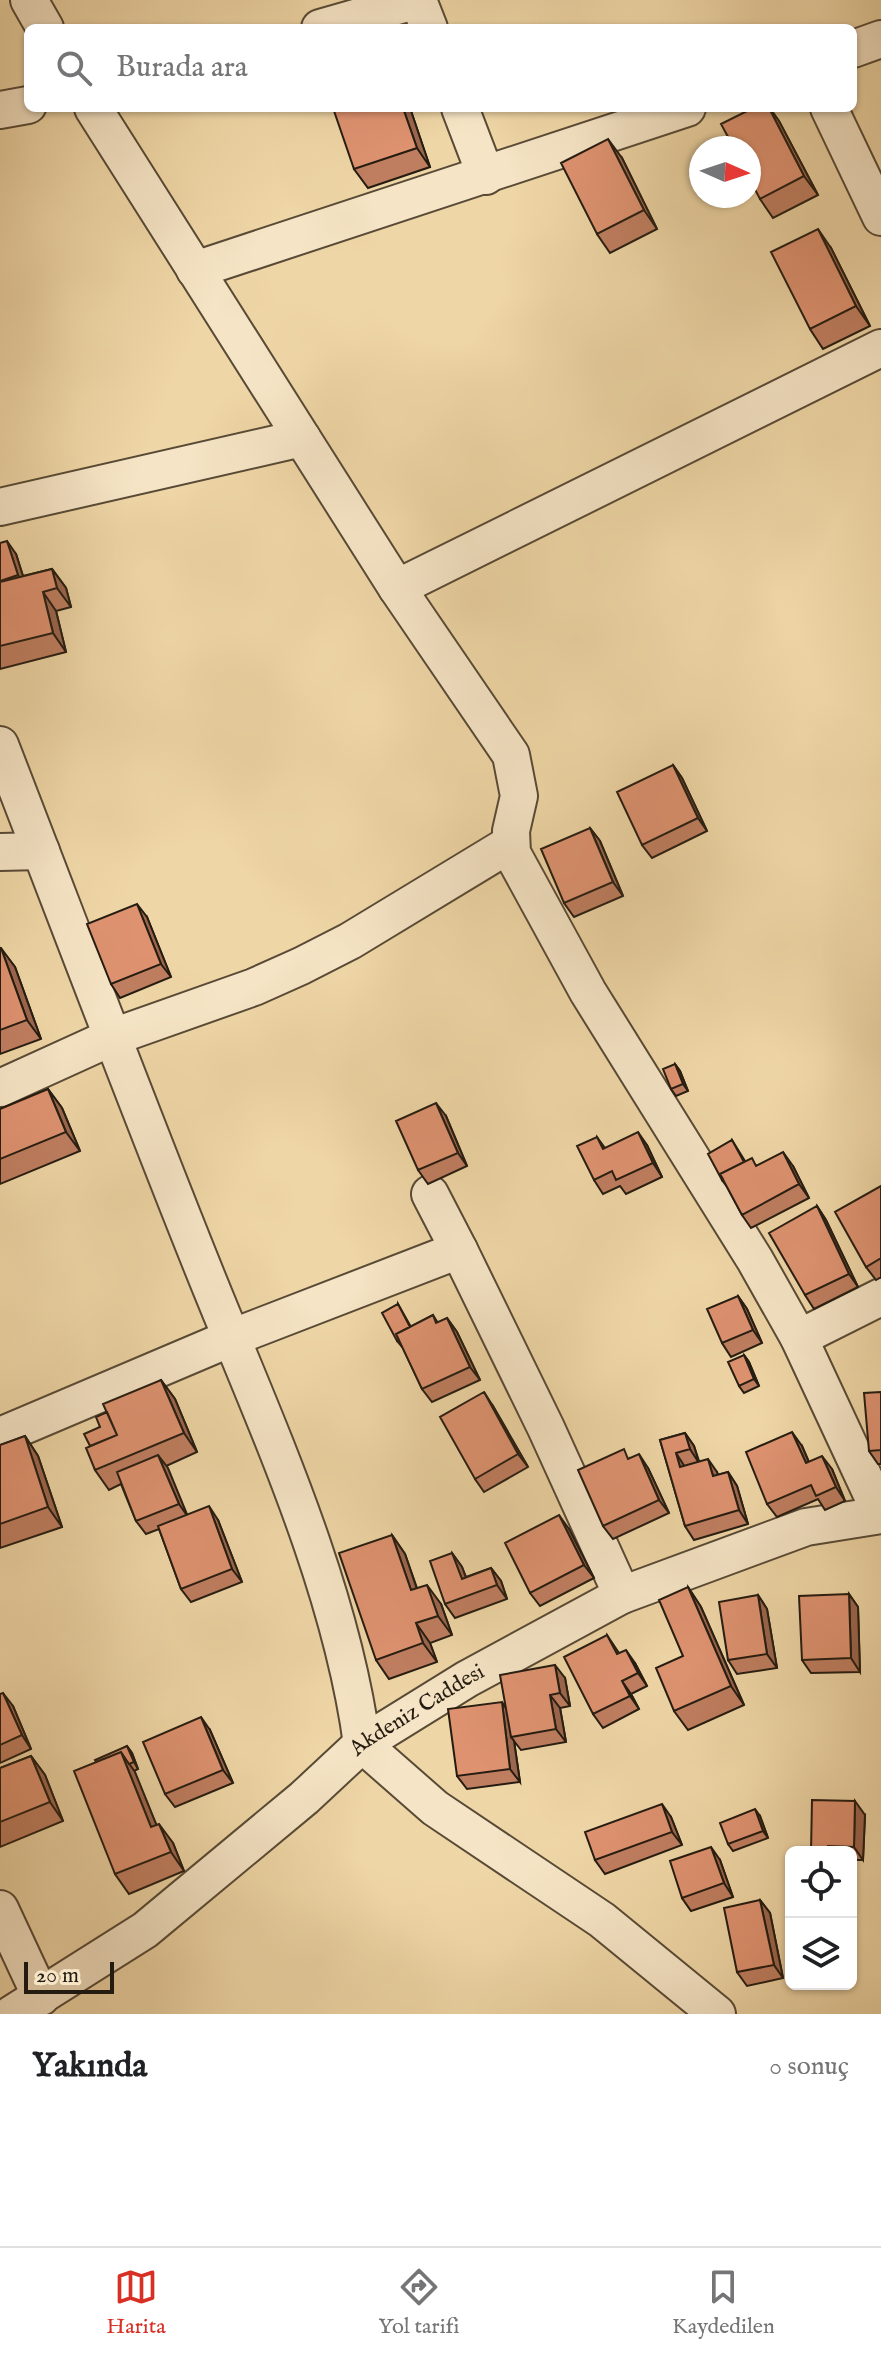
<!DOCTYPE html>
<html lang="tr">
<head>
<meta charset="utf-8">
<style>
  body { margin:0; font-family:"IM FELL English",serif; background:#f2f2f2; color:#202124 }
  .controls { position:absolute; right:24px; bottom:24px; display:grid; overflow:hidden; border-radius:12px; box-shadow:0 2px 6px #0004 }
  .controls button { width:72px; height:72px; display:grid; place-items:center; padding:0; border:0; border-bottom:2px solid #e0e0e0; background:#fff; color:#202124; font:40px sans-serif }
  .compass { position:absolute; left:689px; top:136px; width:72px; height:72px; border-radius:50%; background:#fff; box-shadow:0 2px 6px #0004; rotate:93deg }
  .scale { position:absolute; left:24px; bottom:20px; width:90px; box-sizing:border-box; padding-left:8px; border:4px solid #251c11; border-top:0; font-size:22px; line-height:28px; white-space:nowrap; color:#251c11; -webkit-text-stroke:6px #f5e4c5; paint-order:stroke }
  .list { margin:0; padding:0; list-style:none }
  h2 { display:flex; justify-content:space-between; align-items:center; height:104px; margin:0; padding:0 32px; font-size:34px }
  h2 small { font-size:26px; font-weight:400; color:#757577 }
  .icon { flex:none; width:44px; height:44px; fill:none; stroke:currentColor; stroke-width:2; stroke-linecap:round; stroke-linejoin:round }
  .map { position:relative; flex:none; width:881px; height:2014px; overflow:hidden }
  .search { position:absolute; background:#fff; box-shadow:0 2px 6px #0004; left:24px; right:24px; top:24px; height:88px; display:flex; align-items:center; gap:20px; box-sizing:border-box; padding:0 28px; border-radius:12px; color:#757577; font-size:30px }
  .sheet { height:232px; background:#fff }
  nav { display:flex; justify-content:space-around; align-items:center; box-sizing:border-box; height:112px; border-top:2px solid #e0e0e0; background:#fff; font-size:22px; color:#757577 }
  nav a { display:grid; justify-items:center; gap:4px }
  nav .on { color:#d93025 }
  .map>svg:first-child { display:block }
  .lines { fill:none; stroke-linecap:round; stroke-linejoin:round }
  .minor-casing { stroke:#584a36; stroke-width:40 }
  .minor { stroke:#f5e4c5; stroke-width:36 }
  .wall { fill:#bf7e60; stroke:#251c11; stroke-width:2 }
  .shaded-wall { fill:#9b664e; stroke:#251c11; stroke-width:2 }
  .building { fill:#de9270; stroke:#251c11; stroke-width:2 }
  .labels { text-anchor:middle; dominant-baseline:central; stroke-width:8; stroke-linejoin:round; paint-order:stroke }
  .street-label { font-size:22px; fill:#251c11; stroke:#f5e4c5 }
</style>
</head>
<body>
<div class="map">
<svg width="881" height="2014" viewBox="0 0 881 2014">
  <rect width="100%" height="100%" fill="#efd6a6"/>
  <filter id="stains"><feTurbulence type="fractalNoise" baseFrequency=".0025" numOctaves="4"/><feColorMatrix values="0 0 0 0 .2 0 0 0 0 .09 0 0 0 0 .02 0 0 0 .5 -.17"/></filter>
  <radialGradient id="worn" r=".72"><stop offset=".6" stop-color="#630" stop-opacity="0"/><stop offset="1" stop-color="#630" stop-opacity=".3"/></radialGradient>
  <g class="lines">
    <g class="minor-casing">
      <g id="minor">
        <path d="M 29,0 L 45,28"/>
        <path d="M 320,28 L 418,0 L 429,28"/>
        <path d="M 853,49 L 881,39"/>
        <path d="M 93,108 L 397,588 L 511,755 L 519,796 L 511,831 L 512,853 L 588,992 L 755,1260 L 799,1338 L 881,1514"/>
        <path d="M 460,108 L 486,176"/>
        <path d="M 829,108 L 881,217"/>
        <path d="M 0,110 L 28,105"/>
        <path d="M 195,270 L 687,108"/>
        <path d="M 0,507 L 302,438"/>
        <path d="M 397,588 L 881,348"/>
        <path d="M 0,745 C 67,918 132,1091 201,1263 C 262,1416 340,1580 362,1744 L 435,1808 L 602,1920 L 717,2014"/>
        <path d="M 0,852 L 41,851"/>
        <path d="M 0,1088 L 110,1038 L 254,987 L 301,966 L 350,941 L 510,844"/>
        <path d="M 430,1194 L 459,1250"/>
        <path d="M 799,1338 L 881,1297"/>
        <path d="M 0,1436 L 231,1338 L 459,1250 L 546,1428 L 622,1595"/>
        <path d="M 0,1909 L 41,1997"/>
        <path id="s1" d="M 12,2014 L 145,1930 L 304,1798 L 362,1744 L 467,1679 L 622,1595 L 806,1527 L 881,1515"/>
      </g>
    </g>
    <use href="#minor" class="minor"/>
  </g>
  <path class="wall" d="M 410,108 L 430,167 L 368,188 L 354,169 Z
    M 753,108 L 770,108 L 779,121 L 818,195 L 773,218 L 760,199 Z
    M 622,158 L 657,229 L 610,253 L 597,234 Z
    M 831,248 L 870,326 L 823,349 L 810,329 Z
    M 0,543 L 16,554 L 23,576 L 52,569 L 66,588 L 71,607 L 56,611 L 66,652 L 0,669 Z
    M 673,765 L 682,778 L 707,831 L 652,858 L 642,845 Z
    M 590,828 L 600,841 L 623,896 L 574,917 L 564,903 Z
    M 147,917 L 171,977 L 120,998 L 111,984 Z
    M 0,948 L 15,967 L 41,1039 L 0,1054 Z
    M 675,1064 L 680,1071 L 688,1091 L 676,1096 L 671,1089 Z
    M 48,1089 L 62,1108 L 80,1151 L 0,1184 L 0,1109 Z
    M 446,1116 L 467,1166 L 428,1184 L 418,1170 Z
    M 597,1137 L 605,1148 L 647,1145 L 662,1177 L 626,1194 L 620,1186 L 603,1194 L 594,1180 Z
    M 732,1140 L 745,1161 L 757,1166 L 793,1166 L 809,1198 L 751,1228 L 742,1215 L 727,1187 L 722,1180 Z
    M 881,1186 L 881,1277 L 876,1280 L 866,1267 Z
    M 817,1206 L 826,1220 L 858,1287 L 814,1309 L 805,1295 Z
    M 738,1296 L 747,1309 L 762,1343 L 731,1357 L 722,1343 Z
    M 398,1304 L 411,1327 L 433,1315 L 438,1323 L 447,1318 L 457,1332 L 480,1380 L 432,1402 L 422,1389 L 403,1348 L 397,1341 Z
    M 744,1355 L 749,1362 L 759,1386 L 744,1393 L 739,1386 Z
    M 161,1380 L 175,1399 L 197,1452 L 166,1466 L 187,1515 L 218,1520 L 242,1582 L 191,1602 L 181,1589 L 159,1529 L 146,1534 L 136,1521 L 121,1484 L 109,1490 L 95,1470 L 90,1446 L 107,1412 Z
    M 881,1392 L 881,1464 L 878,1464 L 869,1451 Z
    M 493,1406 L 528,1467 L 484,1492 L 475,1479 Z
    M 685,1433 L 694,1446 L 699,1461 L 717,1472 L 718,1475 L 728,1472 L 737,1486 L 748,1524 L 694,1540 L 685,1526 L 660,1440 Z
    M 25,1436 L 38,1456 L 62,1527 L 0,1548 L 0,1445 Z
    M 802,1446 L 809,1462 L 832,1469 L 845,1501 L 825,1510 L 818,1499 L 777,1517 L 767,1504 Z
    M 630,1458 L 648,1468 L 669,1513 L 613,1539 L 603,1526 Z
    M 569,1529 L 594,1578 L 540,1606 L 530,1593 Z
    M 392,1535 L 405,1554 L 417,1588 L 441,1604 L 452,1635 L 430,1643 L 437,1662 L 389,1679 L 376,1660 Z
    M 452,1553 L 462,1567 L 466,1577 L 491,1568 L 501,1581 L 507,1599 L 455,1618 L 445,1604 Z
    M 688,1587 L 701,1607 L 744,1705 L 688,1730 L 674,1711 L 683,1656 Z
    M 849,1594 L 858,1607 L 860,1672 L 811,1673 L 802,1660 Z
    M 758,1595 L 767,1609 L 777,1668 L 737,1674 L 728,1660 Z
    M 607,1635 L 619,1653 L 635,1663 L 647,1686 L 631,1694 L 639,1709 L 603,1728 L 593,1714 Z
    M 565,1678 L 570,1706 L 560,1708 L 566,1742 L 521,1750 L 514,1741 L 520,1782 L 467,1789 L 457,1776 L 506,1709 Z
    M 0,1694 L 13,1706 L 31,1749 L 0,1763 Z
    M 210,1730 L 233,1783 L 175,1807 L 165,1794 Z
    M 127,1746 L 132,1753 L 138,1769 L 134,1771 L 156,1825 L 173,1843 L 184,1871 L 129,1894 L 115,1874 L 96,1762 Z
    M 31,1756 L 45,1775 L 63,1821 L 0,1847 L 0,1768 Z
    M 865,1815 L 863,1860 L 851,1860 L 851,1852 L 811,1852 Z
    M 760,1816 L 768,1838 L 733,1851 L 728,1844 Z
    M 671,1817 L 682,1845 L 605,1874 L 595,1860 Z
    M 720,1860 L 733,1897 L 691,1911 L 682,1898 Z
    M 760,1900 L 770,1913 L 783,1978 L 747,1986 L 737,1972 Z"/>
  <path class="shaded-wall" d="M 403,108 L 410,108 L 430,167 L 417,148 Z
    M 769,108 L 779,121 L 818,195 L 804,176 Z
    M 608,139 L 622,158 L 657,229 L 644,210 Z
    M 818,229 L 831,248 L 870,326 L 856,306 Z
    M 7,541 L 16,554 L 27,589 L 18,575 Z
    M 52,569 L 66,588 L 71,607 L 57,588 Z
    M 43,592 L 56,611 L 66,652 L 53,633 Z
    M 673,765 L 682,778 L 707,831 L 698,818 Z
    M 590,828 L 600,841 L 623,896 L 613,882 Z
    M 137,904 L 147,917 L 171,977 L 161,964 Z
    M 1,948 L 15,967 L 41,1039 L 27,1020 Z
    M 675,1064 L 680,1071 L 688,1091 L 683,1084 Z
    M 48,1089 L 62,1108 L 80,1151 L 66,1132 Z
    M 436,1103 L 446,1116 L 467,1166 L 458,1153 Z
    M 638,1132 L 647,1145 L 662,1177 L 653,1163 Z
    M 783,1152 L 793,1166 L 809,1198 L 799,1184 Z
    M 817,1206 L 826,1220 L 858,1287 L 849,1274 Z
    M 738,1296 L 747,1309 L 762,1343 L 753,1330 Z
    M 447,1318 L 457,1332 L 480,1380 L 470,1367 Z
    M 744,1355 L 749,1362 L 759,1386 L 754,1379 Z
    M 161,1380 L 175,1399 L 197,1452 L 184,1433 Z
    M 484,1392 L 493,1406 L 528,1467 L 518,1454 Z
    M 792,1432 L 802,1446 L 815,1477 L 806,1463 Z
    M 685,1433 L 694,1446 L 699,1463 L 690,1449 Z
    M 25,1436 L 38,1456 L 62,1527 L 48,1507 Z
    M 676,1453 L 685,1467 L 680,1467 Z
    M 639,1454 L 648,1468 L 669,1513 L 659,1500 Z
    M 158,1455 L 168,1468 L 188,1517 L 179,1504 Z
    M 822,1456 L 832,1469 L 845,1501 L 836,1487 Z
    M 708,1459 L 717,1472 L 722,1490 L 713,1476 Z
    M 728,1472 L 737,1486 L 748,1524 L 739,1510 Z
    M 209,1506 L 218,1520 L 242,1582 L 232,1569 Z
    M 559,1515 L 569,1529 L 594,1578 L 584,1565 Z
    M 392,1535 L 405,1554 L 424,1610 L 411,1590 Z
    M 452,1553 L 462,1567 L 471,1592 L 462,1579 Z
    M 491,1568 L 501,1581 L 507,1599 L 497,1585 Z
    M 427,1585 L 441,1604 L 452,1635 L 438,1616 Z
    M 688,1587 L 701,1607 L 744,1705 L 731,1686 Z
    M 849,1594 L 858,1607 L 860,1672 L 851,1658 Z
    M 758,1595 L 767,1609 L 777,1668 L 767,1654 Z
    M 416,1623 L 430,1643 L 437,1662 L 423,1643 Z
    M 626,1650 L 635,1663 L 647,1686 L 638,1673 Z
    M 555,1665 L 565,1678 L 570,1706 L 560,1693 Z
    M 622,1681 L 631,1694 L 639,1709 L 630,1696 Z
    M 3,1693 L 13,1706 L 31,1749 L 22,1735 Z
    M 550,1695 L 560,1708 L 566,1742 L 556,1729 Z
    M 502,1702 L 511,1716 L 511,1737 L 514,1741 L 520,1782 L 510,1769 Z
    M 201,1717 L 210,1730 L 233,1783 L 223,1770 Z
    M 127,1746 L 132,1753 L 138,1769 L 134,1762 Z
    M 121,1752 L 135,1772 L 165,1846 L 151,1827 Z
    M 31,1756 L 45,1775 L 63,1821 L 50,1802 Z
    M 855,1801 L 865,1815 L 863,1860 L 854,1847 Z
    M 662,1804 L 671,1817 L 682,1845 L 672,1832 Z
    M 755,1809 L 760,1816 L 768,1838 L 763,1831 Z
    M 159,1824 L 173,1843 L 184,1871 L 171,1852 Z
    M 711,1847 L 720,1860 L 733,1897 L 724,1883 Z
    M 760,1900 L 770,1913 L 783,1978 L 774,1965 Z"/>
  <path class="building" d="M 333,108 L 403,108 L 417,148 L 354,169 Z
    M 753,108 L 769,108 L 804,176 L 760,199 L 749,178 L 749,148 L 734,148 L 721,124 Z
    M 608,139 L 644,210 L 597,234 L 561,163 Z
    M 818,229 L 856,306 L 810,329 L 771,252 Z
    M 7,541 L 18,575 L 0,581 L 0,543 Z
    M 52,569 L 57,588 L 43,592 L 53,633 L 0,646 L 0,582 Z
    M 673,765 L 698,818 L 642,845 L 617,792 Z
    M 590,828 L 613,882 L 564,903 L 541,849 Z
    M 137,904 L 161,964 L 111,984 L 87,924 Z
    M 0,948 L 1,948 L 27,1020 L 0,1030 Z
    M 675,1064 L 683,1084 L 671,1089 L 663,1069 Z
    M 48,1089 L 66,1132 L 0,1159 L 0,1109 Z
    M 436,1103 L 458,1153 L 418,1170 L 396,1121 Z
    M 638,1132 L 653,1163 L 616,1180 L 612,1171 L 594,1180 L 577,1146 L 597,1137 L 603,1149 Z
    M 732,1140 L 744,1162 L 720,1174 L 723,1179 L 722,1180 L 708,1154 Z
    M 783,1152 L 799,1184 L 742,1215 L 720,1174 L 752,1158 L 756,1166 Z
    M 881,1186 L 881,1258 L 866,1267 L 835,1212 Z
    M 817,1206 L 849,1274 L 805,1295 L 769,1233 Z
    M 738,1296 L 753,1330 L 722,1343 L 707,1309 Z
    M 398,1304 L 410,1327 L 396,1334 L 399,1340 L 397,1341 L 382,1313 Z
    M 433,1315 L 436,1323 L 447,1318 L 470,1367 L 422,1389 L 396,1334 Z
    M 744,1355 L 754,1379 L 739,1386 L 728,1362 Z
    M 161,1380 L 184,1433 L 95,1470 L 86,1448 L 117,1435 L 103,1404 Z
    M 484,1392 L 518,1454 L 475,1479 L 440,1417 Z
    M 881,1392 L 881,1450 L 869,1451 L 864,1393 Z
    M 107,1412 L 117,1435 L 90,1446 L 84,1434 L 100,1427 L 96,1417 Z
    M 792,1432 L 806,1463 L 822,1456 L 836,1487 L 816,1496 L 811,1485 L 767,1504 L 746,1452 Z
    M 685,1433 L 690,1449 L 676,1453 L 680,1467 L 708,1459 L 713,1476 L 728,1472 L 739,1510 L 685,1526 L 660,1440 Z
    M 25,1436 L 48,1507 L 0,1524 L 0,1445 Z
    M 624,1449 L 628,1459 L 639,1454 L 659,1500 L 603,1526 L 578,1470 Z
    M 158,1455 L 179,1504 L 136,1521 L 117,1472 Z
    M 209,1506 L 232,1569 L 181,1589 L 158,1526 Z
    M 559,1515 L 584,1565 L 530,1593 L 505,1543 Z
    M 392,1535 L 411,1590 L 427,1585 L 438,1616 L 416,1623 L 423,1643 L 376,1660 L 339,1553 Z
    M 452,1553 L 462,1579 L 491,1568 L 497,1585 L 445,1604 L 430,1561 Z
    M 688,1587 L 731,1686 L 674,1711 L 656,1668 L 683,1656 L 659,1600 Z
    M 849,1594 L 851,1658 L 802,1660 L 799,1596 Z
    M 758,1595 L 767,1654 L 728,1660 L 719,1602 Z
    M 607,1635 L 617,1654 L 626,1650 L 638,1673 L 622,1681 L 630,1696 L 593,1714 L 564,1657 Z
    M 555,1665 L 560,1693 L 550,1695 L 556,1729 L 511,1737 L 500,1675 Z
    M 3,1693 L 22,1735 L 0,1745 L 0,1694 Z
    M 502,1702 L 510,1769 L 457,1776 L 448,1709 Z
    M 201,1717 L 223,1770 L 165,1794 L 143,1742 Z
    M 127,1746 L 134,1762 L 129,1764 L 121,1752 L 96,1762 L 95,1760 Z
    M 121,1752 L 151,1827 L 159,1824 L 171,1852 L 115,1874 L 74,1771 Z
    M 31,1756 L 50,1802 L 0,1822 L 0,1768 Z
    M 812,1800 L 855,1801 L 854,1847 L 828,1846 L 828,1852 L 811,1852 Z
    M 662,1804 L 672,1832 L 595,1860 L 585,1832 Z
    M 755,1809 L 763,1831 L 728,1844 L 720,1823 Z
    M 711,1847 L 724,1883 L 682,1898 L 670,1861 Z
    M 760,1900 L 774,1965 L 737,1972 L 724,1908 Z"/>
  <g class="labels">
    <g class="street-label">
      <text stroke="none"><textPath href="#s1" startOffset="508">Akdeniz Caddesi</textPath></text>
    </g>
  </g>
  <rect width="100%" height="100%" filter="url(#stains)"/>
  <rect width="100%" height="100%" fill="url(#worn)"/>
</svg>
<div class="controls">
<button><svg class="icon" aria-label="locate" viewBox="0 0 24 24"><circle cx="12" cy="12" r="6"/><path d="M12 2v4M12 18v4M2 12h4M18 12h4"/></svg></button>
<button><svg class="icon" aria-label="layers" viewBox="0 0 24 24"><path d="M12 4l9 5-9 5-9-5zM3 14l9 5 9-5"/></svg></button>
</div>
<svg class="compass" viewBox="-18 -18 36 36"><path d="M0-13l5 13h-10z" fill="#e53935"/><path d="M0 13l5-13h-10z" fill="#757577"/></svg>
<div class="scale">20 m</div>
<div class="search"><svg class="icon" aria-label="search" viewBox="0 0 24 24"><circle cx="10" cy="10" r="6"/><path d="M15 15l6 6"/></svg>Burada ara</div>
</div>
<section class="sheet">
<h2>Yakında<small>0 sonuç</small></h2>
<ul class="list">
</ul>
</section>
<nav>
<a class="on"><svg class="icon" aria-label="map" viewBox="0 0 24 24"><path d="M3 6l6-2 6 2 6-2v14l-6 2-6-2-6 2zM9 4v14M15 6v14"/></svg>Harita</a>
<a><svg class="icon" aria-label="directions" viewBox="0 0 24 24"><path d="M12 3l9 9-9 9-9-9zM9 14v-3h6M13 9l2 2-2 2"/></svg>Yol tarifi</a>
<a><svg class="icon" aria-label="saved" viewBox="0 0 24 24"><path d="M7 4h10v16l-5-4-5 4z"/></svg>Kaydedilen</a>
</nav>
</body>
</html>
